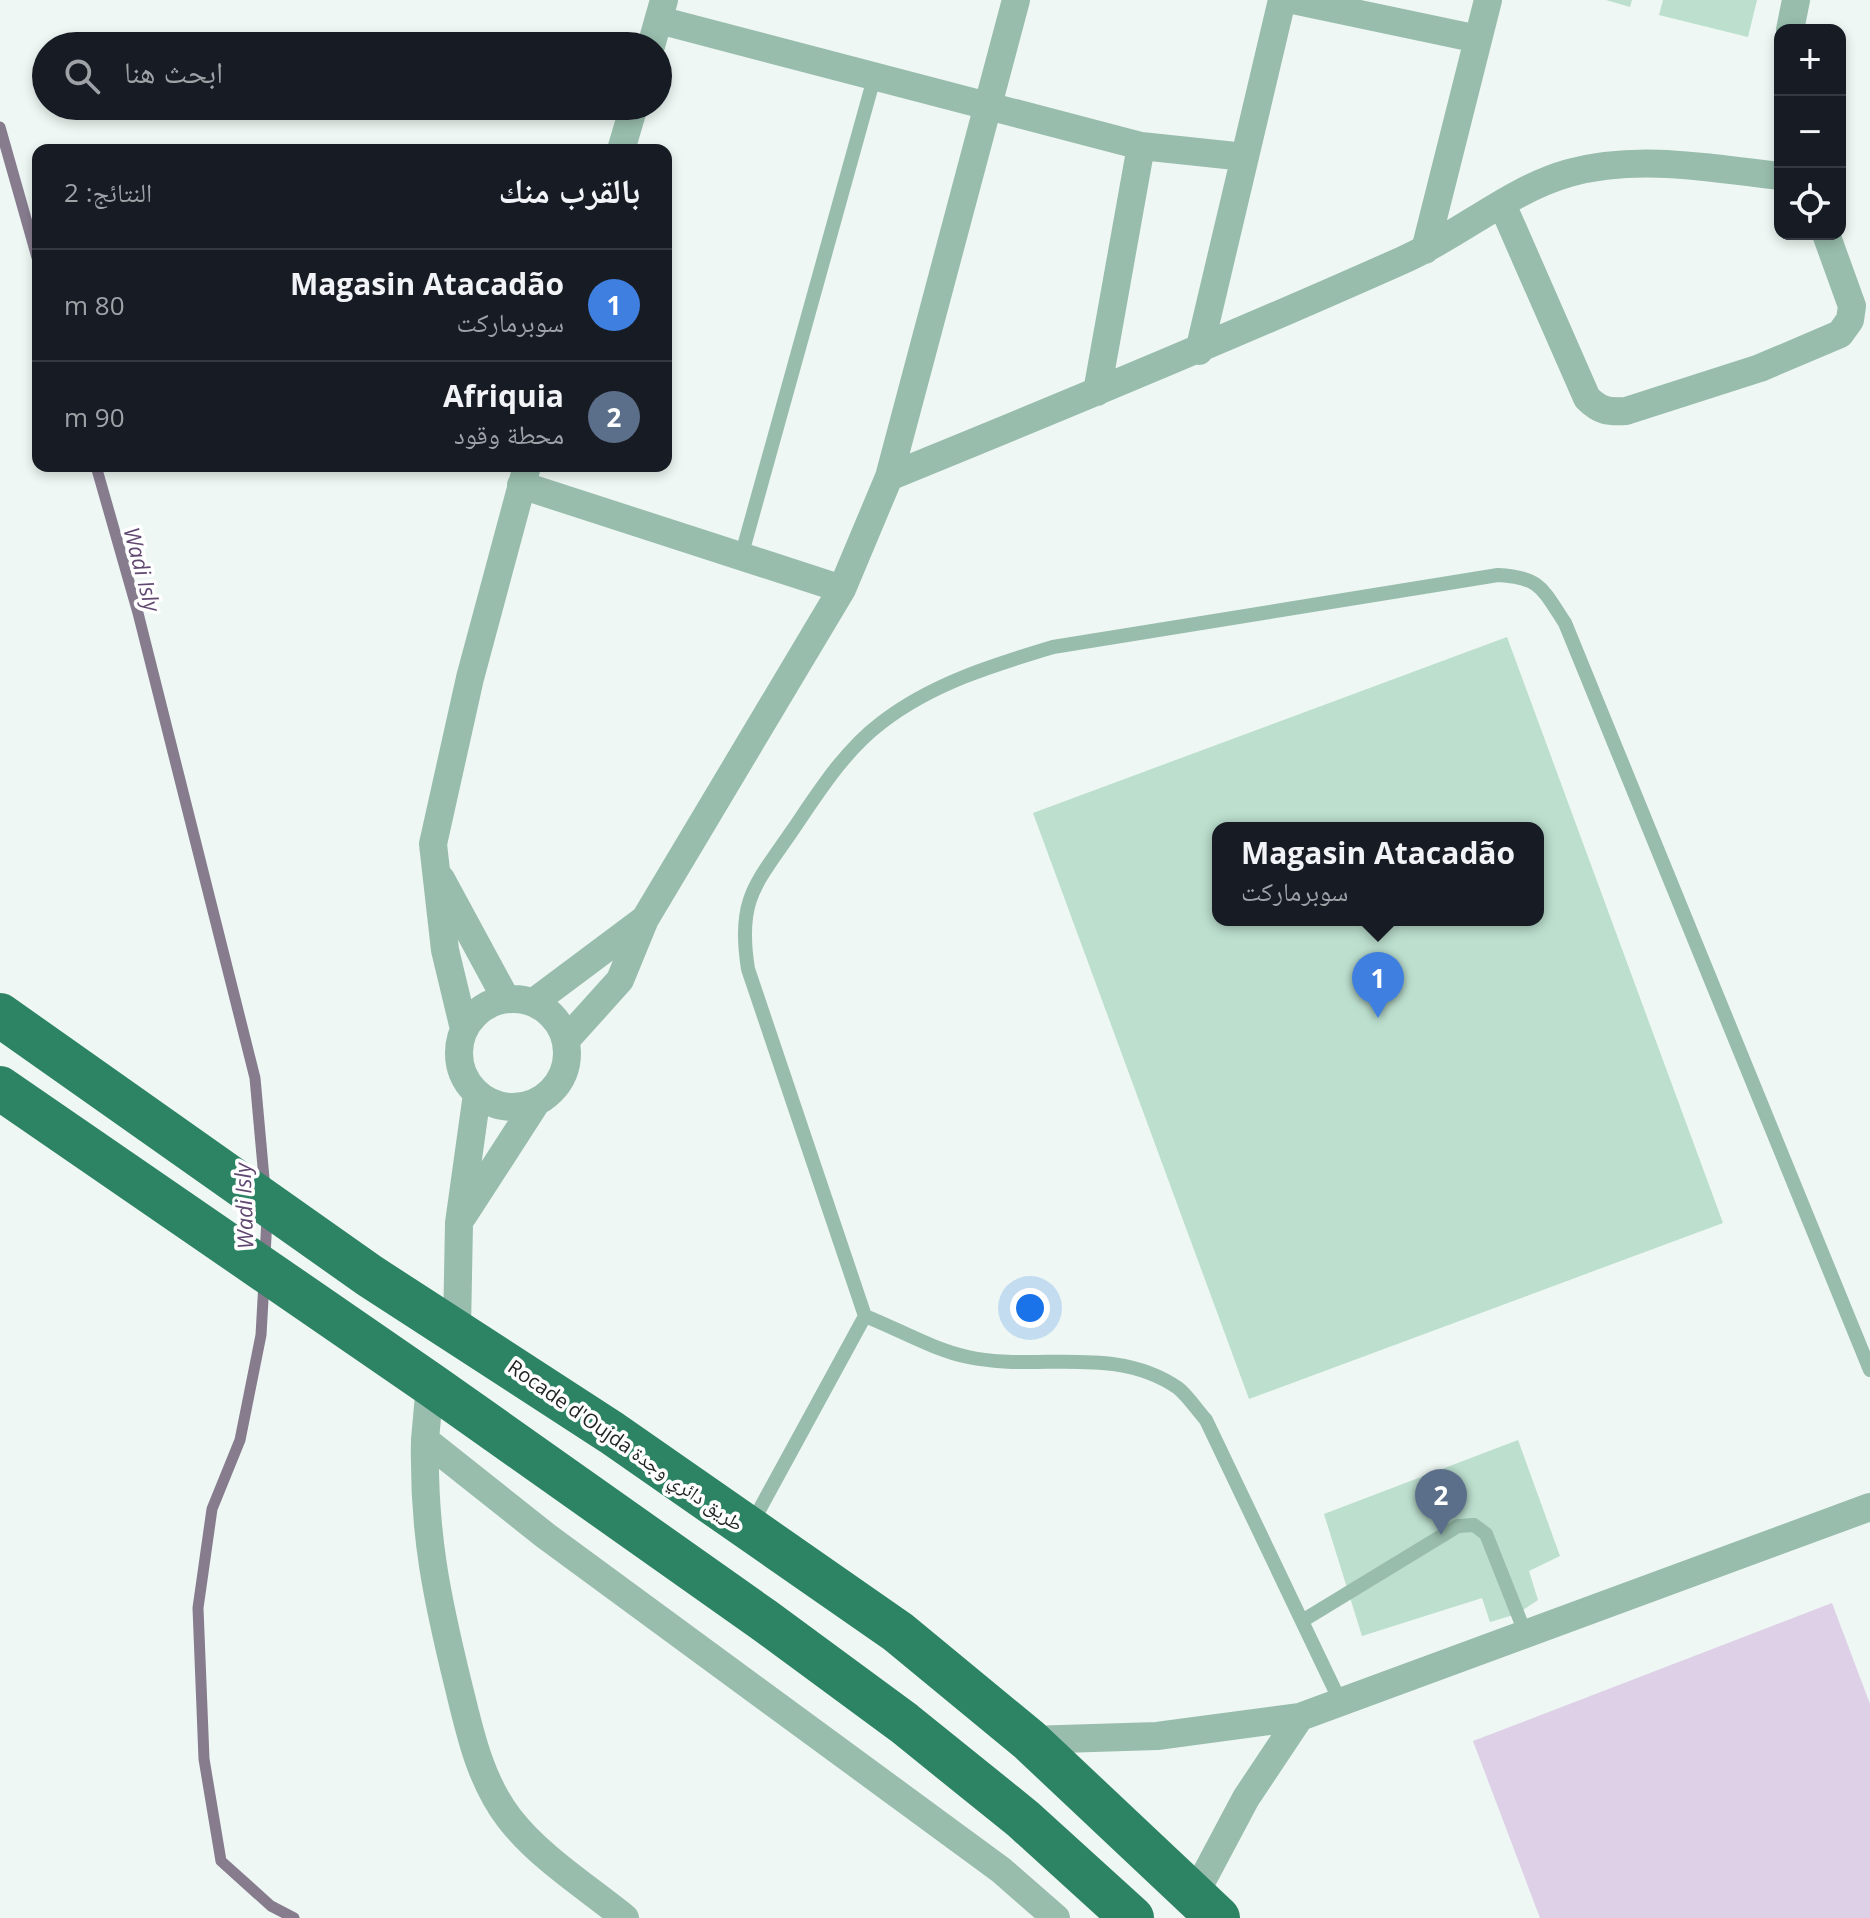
<!DOCTYPE html>
<html lang="ar">
<head>
<meta charset="utf-8">
<style>
  body { margin:0; font-family:"Open Sans","Noto Naskh Arabic",sans-serif; background:#20242c; color:#f1f3f6; direction:rtl }
  .controls { position:absolute; right:24px; top:24px; display:grid; overflow:hidden; border-radius:16px; box-shadow:0 4px 12px #0003 }
  .controls button { width:72px; height:72px; display:grid; place-items:center; padding:0; border:0; border-bottom:2px solid #363941; background:#171b24; color:#f1f3f6; font:40px sans-serif }
  .you { position:absolute; left:1030px; top:1308px; width:28px; height:28px; margin:-20px; border:6px solid #fff; border-radius:50%; background:#1a73e8; box-shadow:0 0 0 12px #1a73e833 }
  .badge { display:grid; place-items:center; width:52px; height:52px; border-radius:50%; background:#b45309; color:#fff; font-size:26px; font-weight:700 }
  .pin { position:absolute; translate:-50% -66px; filter:drop-shadow(0 2px 4px #0008) }
  .pin::after { content:''; position:absolute; top:42px; width:28px; height:24px; background:inherit; clip-path:polygon(0 0,100% 0,50% 100%) }
  .popup { position:absolute; left:1212px; top:822px; width:332px; height:104px; box-sizing:border-box; display:grid; place-content:center; border-radius:16px; background:#171b24; filter:drop-shadow(0 2px 6px #0005); font-size:26px; white-space:nowrap; color:#9ea1a6 }
  .popup b { font-size:30px; color:#f1f3f6 }
  .popup::after { content:''; position:absolute; left:50%; top:100%; margin-left:-16px; border:16px solid transparent; border-top-color:#171b24 }
  .list { margin:0; padding:0; list-style:none }
  h2 { display:flex; justify-content:space-between; align-items:center; height:104px; margin:0; padding:0 32px; font-size:34px }
  h2 small { font-size:26px; font-weight:400; color:#9ea1a6 }
  .list li { display:grid; grid-template-columns:52px 1fr auto; gap:24px; align-items:center; box-sizing:border-box; height:112px; padding:0 32px; border-top:2px solid #363941 }
  .list b { display:block; font-size:30px; white-space:nowrap }
  .list p { margin:0; font-size:26px; white-space:nowrap; color:#9ea1a6 }
  .list em { font-size:26px; font-style:normal; color:#9ea1a6 }
  .icon { flex:none; width:44px; height:44px; fill:none; stroke:currentColor; stroke-width:2; stroke-linecap:round; stroke-linejoin:round }
  .map { position:relative; flex:none; width:1870px; height:1918px; overflow:hidden; direction:ltr }
  .search { position:absolute; background:#171b24; box-shadow:0 4px 12px #0003; left:32px; top:32px; width:640px; height:88px; display:flex; align-items:center; gap:20px; box-sizing:border-box; padding:0 28px; border-radius:44px; color:#9ea1a6; font-size:30px }
  .panel { position:absolute; background:#171b24; box-shadow:0 4px 12px #0003; left:32px; top:144px; width:640px; height:328px; border-radius:16px; direction:rtl }
  .map>svg:first-child { display:block }
  .green { fill:#ddd0e7 }
  .lines { fill:none; stroke-linecap:round; stroke-linejoin:round }
  .stream { stroke:#867c8e; stroke-width:11 }
  .building { fill:#bcdfce; fill-rule:evenodd }
  .service { stroke:#98bdac; stroke-width:14 }
  .minor { stroke:#98bdac; stroke-width:28 }
  .trunk { stroke:#2c8464; stroke-width:44 }
  .labels { text-anchor:middle; dominant-baseline:central; stroke-width:7; stroke-linejoin:round; paint-order:stroke }
  .street-label { font-size:20px; fill:#212523; stroke:#fff }
  .water-label { font-size:22px; font-style:italic; fill:#614871; stroke:#fff }
</style>
</head>
<body>
<div class="map">
<svg width="1870" height="1918" viewBox="0 0 1870 1918">
  <rect width="100%" height="100%" fill="#eef7f3"/>
  <path class="green" d="M 1832,1603 L 1870,1704 L 1870,1918 L 1540,1918 L 1473,1741 Z"/>
  <g class="lines">
    <path class="stream" d="M 0,127 L 38,261
      M 96,466 L 138,613 L 255,1078 L 265,1189
      M 265,1256 L 267,1218
      M 264,1282 L 261,1335 L 240,1440 L 212,1509 L 198,1608 L 204,1759 L 221,1861 L 271,1906 L 294,1918"/>
  </g>
  <path class="building" d="M 1606,0 L 1632,0 L 1630,7 Z
    M 1663,0 L 1757,0 L 1748,37 L 1659,15 Z
    M 1507,637 L 1723,1223 L 1249,1399 L 1033,813 ZM 1218,828 L 1538,828 L 1538,920 L 1218,920 Z
    M 1518,1440 L 1560,1556 L 1529,1571 L 1538,1600 L 1517,1614 L 1490,1622 L 1482,1598 L 1362,1636 L 1324,1514 Z"/>
  <g class="lines">
    <path class="service" d="M 741,557 L 874,78
      M 865,1316 C 898,1329 934,1350 968,1357 C 1037,1372 1115,1344 1178,1388 C 1188,1396 1197,1410 1206,1420 L 1341,1703
      M 751,1525 L 865,1316 L 748,969 C 737,900 755,885 792,831 C 818,793 844,751 881,723 C 931,684 993,665 1053,647 L 1498,575 C 1541,577 1543,590 1565,623 L 1870,1370
      M 1302,1621 L 1458,1526 L 1474,1525 L 1486,1534 L 1526,1635"/>
    <path class="minor" d="M 1293,0 L 1478,39
      M 659,20 L 1141,146 L 1245,157
      M 1790,30 L 1796,0
      M 651,46 L 664,0
      M 621,150 L 634,106
      M 1502,204 L 1587,398 C 1600,411 1608,412 1626,411 L 1760,368 L 1840,334 L 1850,320 L 1852,306 L 1826,234
      M 1425,250 L 1488,0
      M 1199,351 L 1282,0
      M 1097,392 L 1141,146
      M 889,477 C 1061,407 1233,336 1403,260 C 1460,235 1509,190 1569,173 C 1637,154 1711,168 1780,176
      M 521,485 L 842,589
      M 441,879 L 506,999
      M459 1053a54 54 0 1 1 108 0a54 54 0 1 1-108 0Z
      M 534,1002 L 645,919
      M 464,1029 L 445,950 L 433,844 L 470,678 L 527,466
      M 566,1040 L 620,980 L 645,919 L 842,589 L 889,477 L 1016,0
      M 463,1216 L 536,1103
      M 457,1329 L 459,1223 L 477,1094
      M 430,1384 L 425,1440 L 546,1536 L 1001,1870 L 1056,1918
      M 425,1440 C 423,1533 437,1599 459,1688 C 470,1733 480,1780 509,1818 C 539,1857 587,1887 625,1918
      M 1029,1740 L 1157,1736 L 1300,1717 L 1870,1507
      M 1195,1894 L 1246,1798 L 1300,1717"/>
    <path class="trunk" d="M 0,1015 L 370,1276 L 612,1433 L 898,1632 L 1029,1740 L 1218,1918
      M 0,1088 L 430,1384 L 764,1620 L 904,1723 L 1023,1819 L 1132,1918"/>
  </g>
  <g class="labels">
    <g class="street-label">
      <text transform="translate(626 1445) rotate(35)">Rocade d'Oujda طريق دائري وجدة</text>
    </g>
    <g class="water-label">
      <text transform="translate(143 569) rotate(75)">Wadi Isly</text>
      <text transform="translate(243 1206) rotate(-92)">Wadi Isly</text>
    </g>
  </g>
</svg>
<div class="controls">
<button>+</button>
<button>−</button>
<button><svg class="icon" aria-label="locate" viewBox="0 0 24 24"><circle cx="12" cy="12" r="6"/><path d="M12 2v4M12 18v4M2 12h4M18 12h4"/></svg></button>
</div>
<div class="you"></div>
<div class="pin badge" style="left:1378px;top:1018px;background:#3f7fe0">1</div>
<div class="popup"><b>Magasin Atacadão</b>سوبرماركت</div>
<div class="pin badge" style="left:1441px;top:1535px;background:#5c6f8a">2</div>
<div class="search"><svg class="icon" aria-label="search" viewBox="0 0 24 24"><circle cx="10" cy="10" r="6"/><path d="M15 15l6 6"/></svg>ابحث هنا</div>
<section class="panel">
<h2>بالقرب منك<small>النتائج: 2</small></h2>
<ul class="list">
<li><span class="badge" style="background:#3f7fe0">1</span><div><b>Magasin Atacadão</b><p>سوبرماركت</p></div><em>80 m</em></li>
<li><span class="badge" style="background:#5c6f8a">2</span><div><b>Afriquia</b><p>محطة وقود</p></div><em>90 m</em></li>
</ul>
</section>
</div>
</body>
</html>
